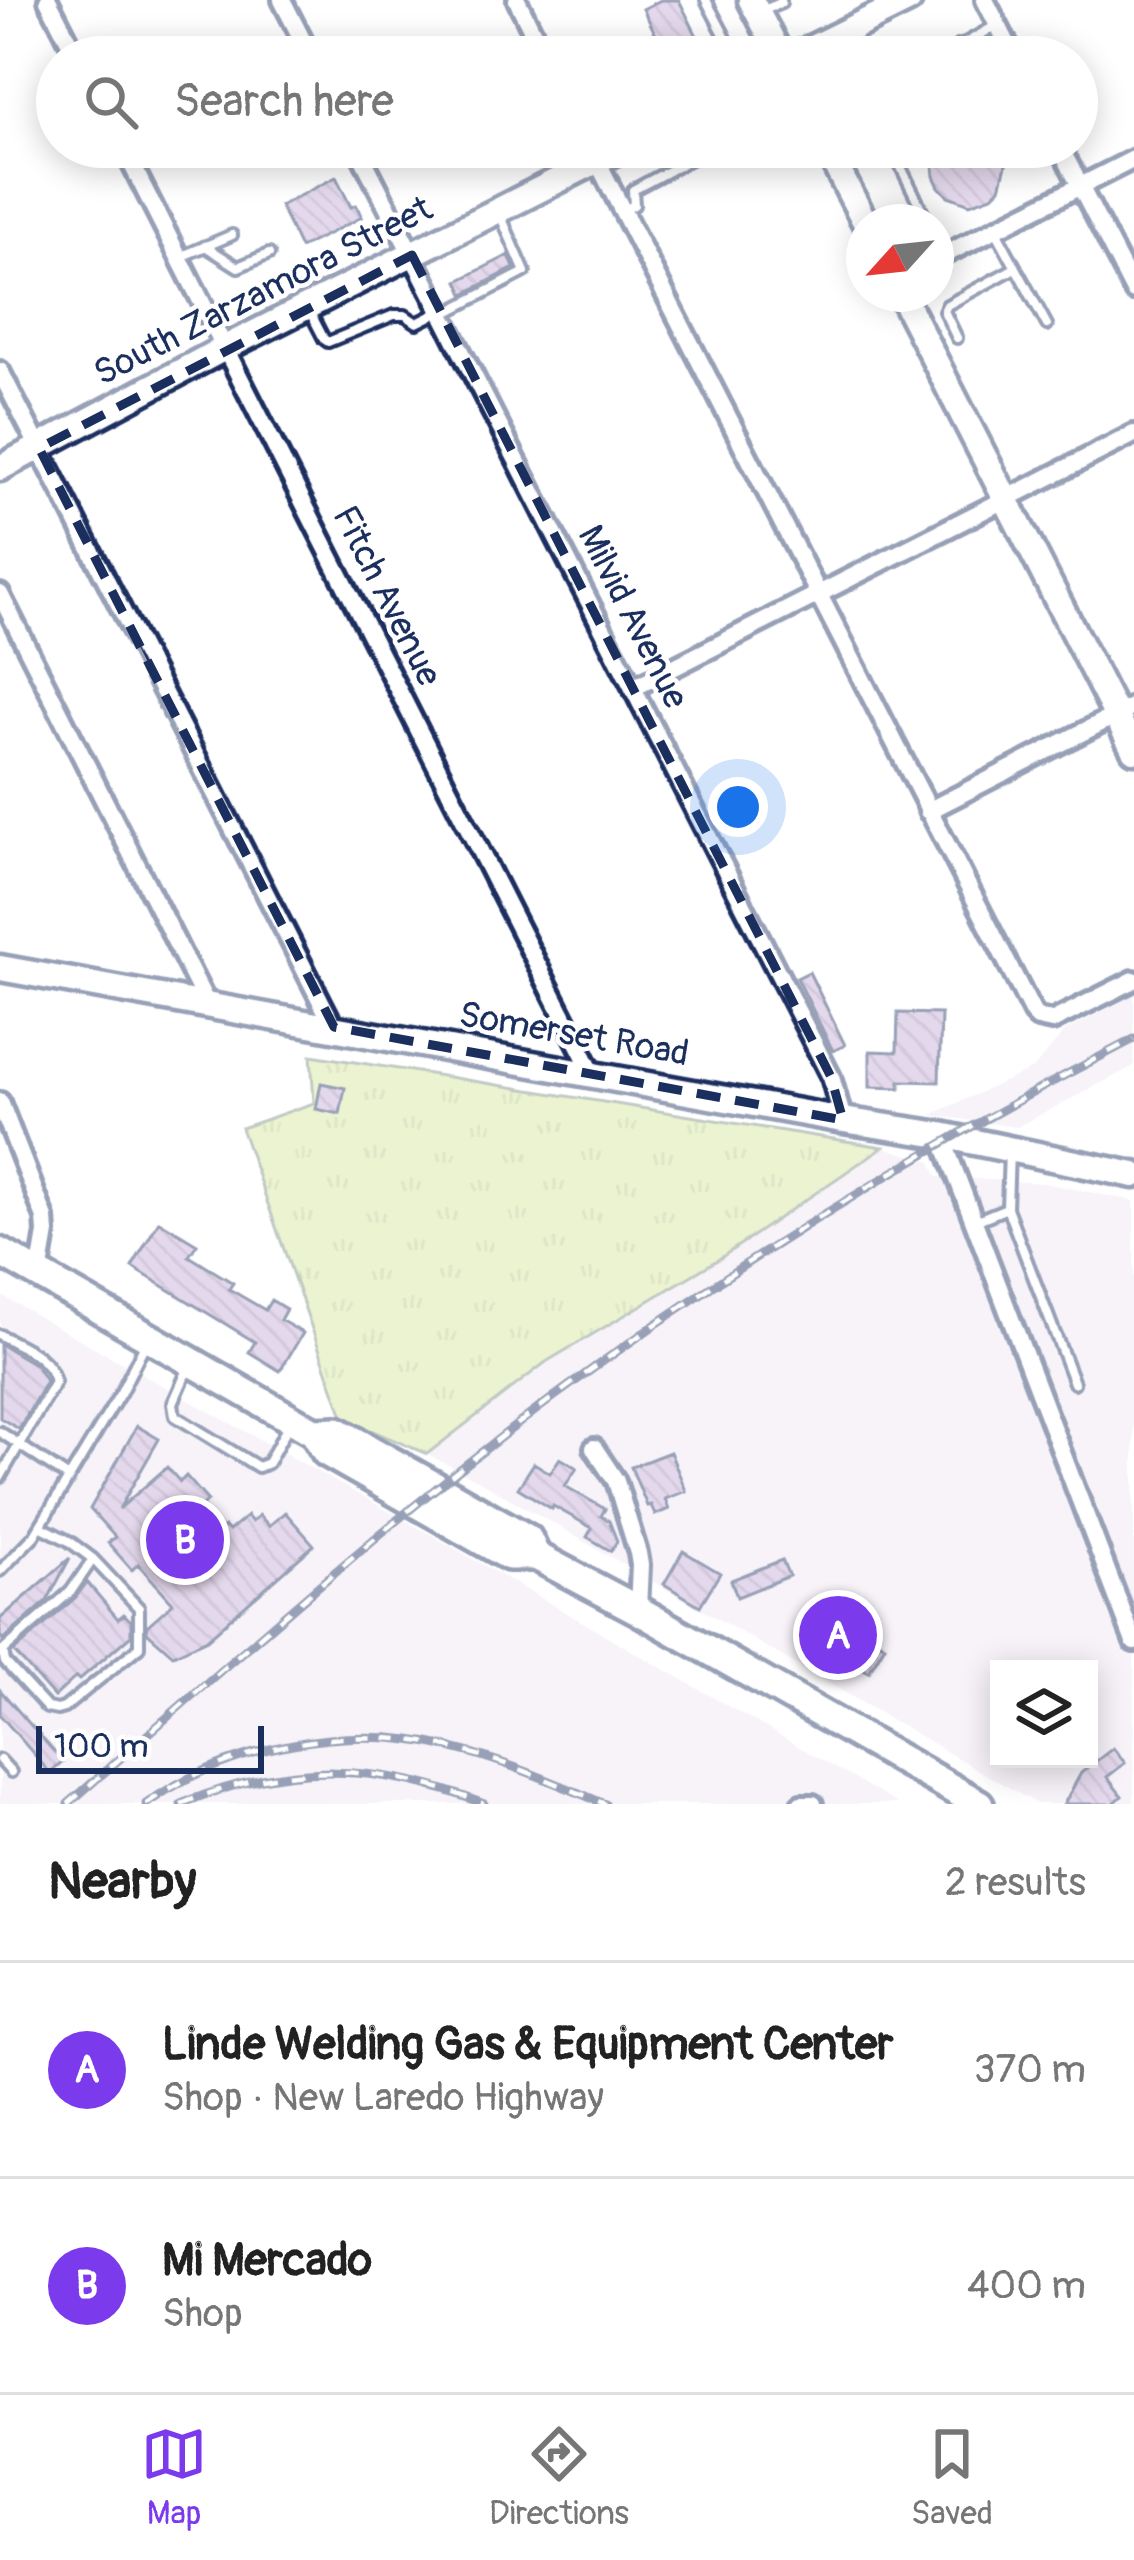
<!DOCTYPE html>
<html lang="en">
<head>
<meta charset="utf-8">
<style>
  body { margin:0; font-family:Pangolin,sans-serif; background:#f2f2f2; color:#222 }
  .controls { position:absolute; right:36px; bottom:36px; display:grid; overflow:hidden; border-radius:0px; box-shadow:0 6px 30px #0003 }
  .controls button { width:108px; height:108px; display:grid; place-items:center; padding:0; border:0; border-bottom:3px solid #e0e0e0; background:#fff; color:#222; font:60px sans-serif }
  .compass { position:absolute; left:846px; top:204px; width:108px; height:108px; border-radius:50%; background:#fff; box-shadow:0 6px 30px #0003; rotate:243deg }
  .scale { position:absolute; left:36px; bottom:30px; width:228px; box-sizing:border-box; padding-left:12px; border:6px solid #1b2f5e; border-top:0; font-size:33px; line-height:42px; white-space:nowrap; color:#1b2f5e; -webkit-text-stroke:9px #fff; paint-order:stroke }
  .you { position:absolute; left:738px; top:807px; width:42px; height:42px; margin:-30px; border:9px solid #fff; border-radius:50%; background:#1a73e8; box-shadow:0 0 0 18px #1a73e833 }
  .badge { display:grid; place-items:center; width:78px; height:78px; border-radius:50%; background:#7c3aed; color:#fff; font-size:39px; font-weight:700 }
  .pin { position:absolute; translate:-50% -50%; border:6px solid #fff; box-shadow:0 3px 12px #0006 }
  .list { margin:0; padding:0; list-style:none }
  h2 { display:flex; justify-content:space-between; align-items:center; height:156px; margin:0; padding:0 48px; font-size:51px }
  h2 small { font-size:39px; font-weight:400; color:#767676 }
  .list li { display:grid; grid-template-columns:78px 1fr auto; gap:36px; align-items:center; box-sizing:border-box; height:216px; padding:0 48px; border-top:3px solid #e0e0e0 }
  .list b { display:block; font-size:45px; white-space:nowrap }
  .list p { margin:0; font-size:39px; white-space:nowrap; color:#767676 }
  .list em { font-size:39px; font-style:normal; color:#767676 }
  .icon { flex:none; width:66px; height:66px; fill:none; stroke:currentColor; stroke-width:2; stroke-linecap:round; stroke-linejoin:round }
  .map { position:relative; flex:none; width:1134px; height:1804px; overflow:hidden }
  .search { position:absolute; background:#fff; box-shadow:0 6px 30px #0003; left:36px; right:36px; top:36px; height:132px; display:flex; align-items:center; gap:30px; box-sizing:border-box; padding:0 42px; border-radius:66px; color:#767676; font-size:45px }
  .sheet { height:588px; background:#fff }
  nav { display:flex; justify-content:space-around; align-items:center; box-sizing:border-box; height:168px; border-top:3px solid #e0e0e0; background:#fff; font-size:33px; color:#767676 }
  nav a { display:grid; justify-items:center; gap:6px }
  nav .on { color:#7c3aed }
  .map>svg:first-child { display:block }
  .built { fill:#ede5f2; fill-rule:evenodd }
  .grass { fill:url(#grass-tufts); stroke:#778a7c; stroke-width:3 }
  .building { fill:url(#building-back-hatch); stroke:#1b2f5e; stroke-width:3 }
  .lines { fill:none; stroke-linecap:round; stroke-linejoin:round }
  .lane-casing { stroke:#1b2f5e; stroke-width:16 }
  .street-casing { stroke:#1b2f5e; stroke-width:26 }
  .secondary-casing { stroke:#1b2f5e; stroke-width:33 }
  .primary-casing { stroke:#1b2f5e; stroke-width:36 }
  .lane { stroke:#fff; stroke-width:8 }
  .street { stroke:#fff; stroke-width:16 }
  .secondary { stroke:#fff; stroke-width:24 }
  .primary { stroke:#fff; stroke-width:27 }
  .rail-casing { stroke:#1b2f5e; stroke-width:9 }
  .rail { stroke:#fff; stroke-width:4.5; stroke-dasharray:14; stroke-linecap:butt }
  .marked { fill:none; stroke:#1b2f5e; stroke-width:9; stroke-dasharray:24 15; stroke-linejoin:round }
  .labels { text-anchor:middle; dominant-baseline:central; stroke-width:9; stroke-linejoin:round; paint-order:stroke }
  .street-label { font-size:36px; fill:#1b2f5e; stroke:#fff }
</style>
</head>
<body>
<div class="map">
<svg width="1134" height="1804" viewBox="0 0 1134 1804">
  <defs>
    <pattern id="grass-tufts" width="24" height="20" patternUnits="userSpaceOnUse" patternTransform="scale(3)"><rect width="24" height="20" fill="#d3e599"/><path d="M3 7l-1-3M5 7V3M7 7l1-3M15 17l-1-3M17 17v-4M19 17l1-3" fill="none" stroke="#b5c586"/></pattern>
    <pattern id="building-back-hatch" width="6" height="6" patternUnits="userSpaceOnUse" patternTransform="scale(3)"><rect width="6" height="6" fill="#c4a8d5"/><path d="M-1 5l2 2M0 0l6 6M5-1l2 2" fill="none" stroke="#9e89b0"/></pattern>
  </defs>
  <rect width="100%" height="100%" fill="#fff"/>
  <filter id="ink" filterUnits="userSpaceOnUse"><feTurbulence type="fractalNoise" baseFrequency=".00833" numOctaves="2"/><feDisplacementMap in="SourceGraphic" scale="24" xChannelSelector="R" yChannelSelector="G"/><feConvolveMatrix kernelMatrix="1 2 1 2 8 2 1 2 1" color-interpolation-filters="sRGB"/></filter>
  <g filter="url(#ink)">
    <path class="built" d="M 1134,995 L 1134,1066 L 1017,1127 L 931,1115 L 1034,1068 L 1065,1031 Z
      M 883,1147 L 930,1161 L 938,1177 L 1044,1183 L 1134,1201 L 1134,1804 L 1037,1804 L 483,1483 L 427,1454 L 546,1362 L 719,1259 ZM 999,1669 L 1089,1669 L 1089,1759 L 999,1759 Z
      M 0,1295 L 435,1537 L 898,1804 L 0,1804 Z"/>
    <path class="grass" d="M 311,1055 L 883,1147 L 719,1259 L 546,1362 L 427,1454 L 344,1419 L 241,1128 L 314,1103 Z"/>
    <path class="building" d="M 661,0 L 679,0 L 702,46 L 680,57 L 667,57 L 643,9 Z
      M 939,147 L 1000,147 L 1006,165 L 1000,188 L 992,196 L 970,204 L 948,196 L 939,187 L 934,176 L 933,163 Z
      M 336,177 L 351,207 L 356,205 L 362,217 L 300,248 L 280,206 Z
      M 509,255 L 514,268 L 464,294 L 458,281 Z
      M 809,972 L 845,1045 L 833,1051 L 797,978 Z
      M 898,1013 L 941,1014 L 939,1082 L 900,1081 L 900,1088 L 870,1087 L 870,1051 L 897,1052 Z
      M 321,1083 L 345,1088 L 340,1114 L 316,1109 Z
      M 159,1221 L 197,1244 L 189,1256 L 233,1283 L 229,1289 L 265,1310 L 271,1300 L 286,1309 L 280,1320 L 303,1333 L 280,1371 L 249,1352 L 255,1342 L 132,1267 Z
      M 0,1344 L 36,1365 L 46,1381 L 19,1429 L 0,1418 Z
      M 137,1426 L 159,1439 L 119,1509 L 167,1467 L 180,1482 L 186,1476 L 208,1501 L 202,1506 L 222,1529 L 225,1527 L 229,1531 L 247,1516 L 252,1522 L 259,1515 L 269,1526 L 285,1512 L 314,1545 L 207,1639 L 173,1655 L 147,1632 L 147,1626 L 173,1603 L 138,1564 L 132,1570 L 108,1543 L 115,1537 L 90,1509 Z
      M 670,1452 L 686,1491 L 665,1499 L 669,1509 L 655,1515 L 651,1505 L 647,1506 L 631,1467 Z
      M 560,1458 L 577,1468 L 565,1486 L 605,1509 L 601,1516 L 609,1521 L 617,1541 L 611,1551 L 587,1537 L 592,1528 L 553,1506 L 552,1509 L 518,1488 L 534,1463 L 550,1473 Z
      M 683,1551 L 720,1573 L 700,1606 L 664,1584 Z
      M 70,1558 L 47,1601 L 3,1640 L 0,1636 L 0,1619 Z
      M 782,1560 L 789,1576 L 737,1597 L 731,1580 Z
      M 87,1582 L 118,1619 L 124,1614 L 131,1621 L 131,1635 L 79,1680 L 76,1677 L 54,1697 L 14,1652 L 76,1597 Z
      M 809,1602 L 885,1645 L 869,1672 L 833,1652 L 835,1648 L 796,1626 Z
      M 0,1690 L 63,1762 L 50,1773 L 0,1715 Z
      M 1113,1748 L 1125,1763 L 1107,1777 L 1122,1796 L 1113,1804 L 1064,1804 L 1081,1773 Z"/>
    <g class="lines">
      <g class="lane-casing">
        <path id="lane" d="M 759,12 L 781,3 L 781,0
          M 967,42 L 997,25
          M 701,57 L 728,42 L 706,0
          M 938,57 L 960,45
          M 891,147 L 928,222
          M 624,210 L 634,205 L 633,190 L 698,155
          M 996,231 L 1047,325
          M 936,238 L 944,254
          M 205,246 L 238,267 L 269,254
          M 180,257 L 232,235
          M 309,310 L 324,339 L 328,342 L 394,315 L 405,315 L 417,323 L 439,312
          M 442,315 L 525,272 L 499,212
          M 957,338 L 944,311 L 947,305 L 1015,268
          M 1009,1151 L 1007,1208 L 1074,1383
          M 975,1221 L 1007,1208
          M 0,1335 C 22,1347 50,1356 55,1382 L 0,1478
          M 188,1369 L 173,1403 L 175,1416 L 258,1467 L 268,1463 L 288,1426
          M 0,1432 L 69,1478
          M 40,1526 L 69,1541 L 93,1559 L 139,1608 L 139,1647 L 64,1708 L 57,1710 L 47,1708 L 5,1662 L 3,1651 L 71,1591 L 93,1559
          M 0,1571 L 34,1536 L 121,1392 L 147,1340
          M 0,1760 L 11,1772"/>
      </g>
      <g class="street-casing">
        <path id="street" d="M 48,0 L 77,57
          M 282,0 L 311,57
          M 517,0 L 545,57
          M 985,0 L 1014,57
          M 123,147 L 593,1074
          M 357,147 L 831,1077 L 843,1120
          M 590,147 L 1033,1013 L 1038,1018 L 1052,1021 L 1134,980
          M 1060,147 L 1134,291
          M 936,259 L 1134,159
          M 0,371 L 334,1027
          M 0,594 L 207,1004
          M 633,688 L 1134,434
          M 928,811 L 1134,706
          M 0,1102 L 45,1218 L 46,1233 L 39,1274
          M 941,1135 L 1134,1642
          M 594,1448 L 616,1481 L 638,1553 L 640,1565 L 638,1610
          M 801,1804 L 813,1804"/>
      </g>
      <g class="secondary-casing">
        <path id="secondary" d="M 751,0 L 781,57
          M 794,57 L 909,0
          M 826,147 L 865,222
          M 901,294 L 1134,750
          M 0,468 L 225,348 L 624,147
          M 0,968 L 843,1120 L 941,1135 L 1134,1175"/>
      </g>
      <g class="primary-casing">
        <path id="primary" d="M 0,1252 L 314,1432 L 326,1452 L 509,1556 L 536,1556 L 638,1610 L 979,1804
          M 314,1432 L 337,1431 L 438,1488 L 528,1539 L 536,1556"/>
      </g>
      <use href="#lane" class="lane"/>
      <use href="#street" class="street"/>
      <use href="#secondary" class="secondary"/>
      <use href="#primary" class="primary"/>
      <g class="rail-casing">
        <path id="rail" d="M 68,1804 C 228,1665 385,1522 555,1396 C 739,1261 931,1143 1134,1039
          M 146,1804 C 228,1745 350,1723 448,1747 C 503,1760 553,1782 605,1804
          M 181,1804 C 285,1761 380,1762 484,1804"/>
      </g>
      <use href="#rail" class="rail"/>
    </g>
  </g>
  <path d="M0 0H1134V1804H0ZM 412,255 L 831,1077 L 843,1120 L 334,1027 L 39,448 Z" fill="#fff" fill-opacity=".55" fill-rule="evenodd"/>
  <path class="marked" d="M 412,255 L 831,1077 L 843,1120 L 334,1027 L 39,448 Z"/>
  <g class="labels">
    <g class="street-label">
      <text transform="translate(263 291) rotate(-27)">South Zarzamora Street</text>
      <text transform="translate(387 596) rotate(63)">Fitch Avenue</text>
      <text transform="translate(633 617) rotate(63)">Milvid Avenue</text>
      <text transform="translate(574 1034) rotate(10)">Somerset Road</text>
    </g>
  </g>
</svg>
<div class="controls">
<button><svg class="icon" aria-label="layers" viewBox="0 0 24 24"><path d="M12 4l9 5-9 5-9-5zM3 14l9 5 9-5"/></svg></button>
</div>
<svg class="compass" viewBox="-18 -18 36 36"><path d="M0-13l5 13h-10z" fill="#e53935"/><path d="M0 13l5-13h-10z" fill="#767676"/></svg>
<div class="scale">100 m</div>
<div class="you"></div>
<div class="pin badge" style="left:838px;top:1635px">A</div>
<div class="pin badge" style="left:185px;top:1540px">B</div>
<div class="search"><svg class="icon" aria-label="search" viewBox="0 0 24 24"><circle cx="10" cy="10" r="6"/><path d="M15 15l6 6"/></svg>Search here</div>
</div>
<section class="sheet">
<h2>Nearby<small>2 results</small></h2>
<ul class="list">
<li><span class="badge">A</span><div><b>Linde Welding Gas &amp; Equipment Center</b><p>Shop · New Laredo Highway</p></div><em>370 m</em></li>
<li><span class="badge">B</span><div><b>Mi Mercado</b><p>Shop</p></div><em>400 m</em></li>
</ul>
</section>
<nav>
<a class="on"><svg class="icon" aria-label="map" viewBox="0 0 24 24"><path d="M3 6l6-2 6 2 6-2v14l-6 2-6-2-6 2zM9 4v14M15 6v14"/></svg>Map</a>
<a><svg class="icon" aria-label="directions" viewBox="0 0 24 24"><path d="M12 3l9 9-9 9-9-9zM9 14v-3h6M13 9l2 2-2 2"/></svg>Directions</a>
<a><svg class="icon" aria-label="saved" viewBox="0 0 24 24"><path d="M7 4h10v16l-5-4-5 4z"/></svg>Saved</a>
</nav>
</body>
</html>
